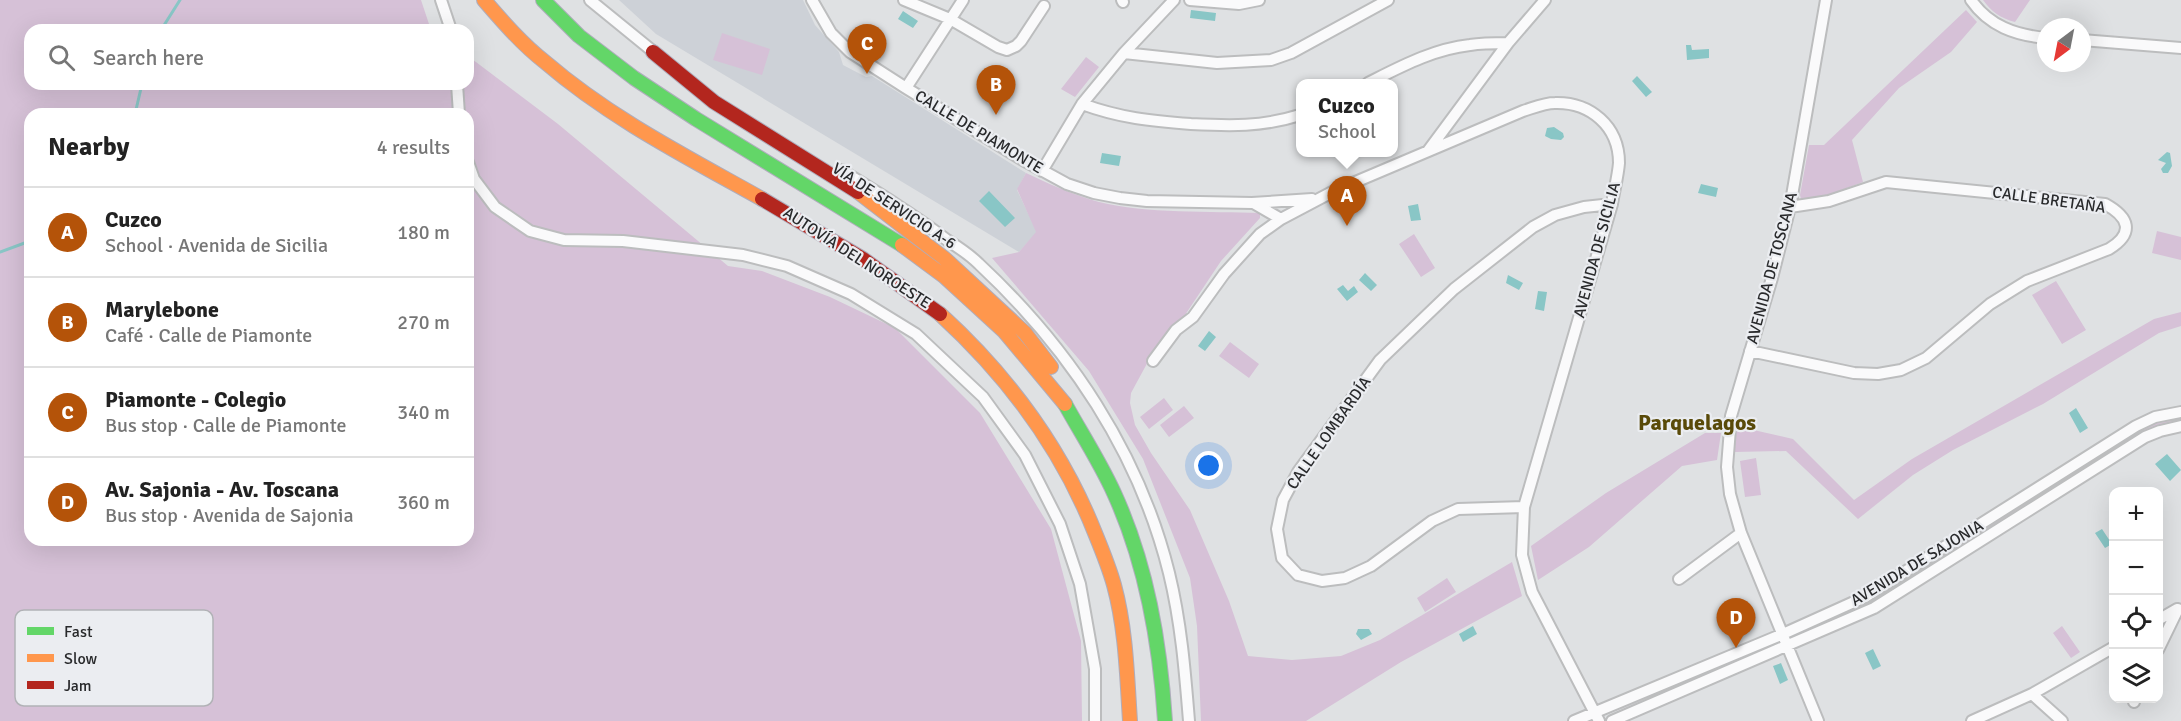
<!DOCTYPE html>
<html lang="en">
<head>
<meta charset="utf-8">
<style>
  body { margin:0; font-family:Signika,sans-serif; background:#f2f2f2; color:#222 }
  .controls { position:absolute; right:18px; bottom:18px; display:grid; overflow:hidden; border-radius:12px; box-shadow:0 6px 24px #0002 }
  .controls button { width:54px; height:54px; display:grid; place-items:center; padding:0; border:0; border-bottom:2px solid #e0e0e0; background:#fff; color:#222; font:30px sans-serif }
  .compass { position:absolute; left:2037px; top:18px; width:54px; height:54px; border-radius:50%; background:#fff; box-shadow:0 6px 24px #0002; rotate:212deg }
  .you { position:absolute; left:1209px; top:466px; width:21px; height:21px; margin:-15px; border:4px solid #fff; border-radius:50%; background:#1a73e8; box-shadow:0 0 0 9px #1a73e833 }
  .badge { display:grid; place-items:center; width:39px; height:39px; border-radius:50%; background:#b45309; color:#fff; font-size:20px; font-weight:700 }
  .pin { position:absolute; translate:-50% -50px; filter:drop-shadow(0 2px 3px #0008) }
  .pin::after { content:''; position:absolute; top:32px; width:21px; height:18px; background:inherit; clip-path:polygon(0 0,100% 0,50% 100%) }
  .popup { position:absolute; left:1296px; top:79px; width:102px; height:78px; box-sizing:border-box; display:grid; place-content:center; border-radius:12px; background:#fff; filter:drop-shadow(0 2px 4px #0005); font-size:20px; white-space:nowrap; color:#767676 }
  .popup b { font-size:22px; color:#222 }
  .popup::after { content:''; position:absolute; left:50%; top:100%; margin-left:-12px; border:12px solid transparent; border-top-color:#fff }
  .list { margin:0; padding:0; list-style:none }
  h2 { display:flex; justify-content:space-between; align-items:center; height:78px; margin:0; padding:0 24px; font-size:26px }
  h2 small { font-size:20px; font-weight:400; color:#767676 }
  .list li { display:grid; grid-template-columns:39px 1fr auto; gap:18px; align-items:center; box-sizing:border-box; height:90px; padding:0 24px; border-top:2px solid #e0e0e0 }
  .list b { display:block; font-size:22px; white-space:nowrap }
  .list p { margin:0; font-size:20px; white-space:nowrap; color:#767676 }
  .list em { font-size:20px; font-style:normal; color:#767676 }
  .icon { flex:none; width:33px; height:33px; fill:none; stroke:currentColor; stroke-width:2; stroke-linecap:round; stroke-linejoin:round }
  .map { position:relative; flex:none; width:2181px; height:721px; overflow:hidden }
  .search { position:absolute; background:#fff; box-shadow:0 6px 24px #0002; left:24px; top:24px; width:450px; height:66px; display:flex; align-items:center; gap:15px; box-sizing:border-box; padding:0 21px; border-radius:18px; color:#767676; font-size:22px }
  .panel { position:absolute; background:#fff; box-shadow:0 6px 24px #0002; left:24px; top:108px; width:450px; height:438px; border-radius:18px }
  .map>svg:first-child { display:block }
  .built { fill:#cdd1d7 }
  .green { fill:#d6c1d7; fill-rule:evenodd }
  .water { fill:#89c6c6 }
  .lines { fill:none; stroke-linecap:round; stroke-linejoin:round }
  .stream { stroke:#89c6c6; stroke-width:3 }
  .street-casing { stroke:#bcbdbe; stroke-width:14 }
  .fast-casing { stroke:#afadbc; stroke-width:16 }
  .slow-casing { stroke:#afadbc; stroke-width:16 }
  .jam-casing { stroke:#afadbc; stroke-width:16 }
  .street { stroke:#fafafb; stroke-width:10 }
  .fast { stroke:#63d668; stroke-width:14 }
  .slow { stroke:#ff974d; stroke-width:14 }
  .jam { stroke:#b3261e; stroke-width:14 }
  .labels { text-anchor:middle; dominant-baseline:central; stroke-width:4.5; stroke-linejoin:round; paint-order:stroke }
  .street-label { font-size:16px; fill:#292a2c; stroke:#ebedf1 }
  .district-label { font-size:22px; font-weight:bold; fill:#594a09; stroke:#ebedf1 }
  .key { fill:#ebedf1; stroke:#b1b2b6; stroke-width:1.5 }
  .key-label { font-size:16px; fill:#292a2c }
</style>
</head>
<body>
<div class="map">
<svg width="2181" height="721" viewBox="0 0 2181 721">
  <rect width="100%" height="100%" fill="#dfe1e3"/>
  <path class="built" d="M 619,0 L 803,0 L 815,25 L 839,52 L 843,65 L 866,77 L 872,76 L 1026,173 L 1017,190 L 1037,232 L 1019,252 L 656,34 Z"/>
  <path class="green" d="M 0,0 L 421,0 L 430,27 L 434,30 L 30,30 L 30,84 L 468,84 L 468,56 L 558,124 L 728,266 L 762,271 L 830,297 L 895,328 L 980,413 L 1051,529 L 1081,641 L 1082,721 L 0,721 ZM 30,114 L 468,114 L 468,540 L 30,540 Z
    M 1983,0 L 2030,0 L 2015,22 C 2000,18 1992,12 1983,0 Z
    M 1966,10 L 1977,22 L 1951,52 L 1899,88 L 1852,140 L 1863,182 L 1828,195 L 1801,199 L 1800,195 L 1809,145 L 1824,145 Z
    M 722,33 L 770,49 L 762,75 L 713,60 Z
    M 1086,57 L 1099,67 L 1075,97 L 1061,89 Z
    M 1026,173 C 1049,184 1074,195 1099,202 C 1146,214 1211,211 1260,213 L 1260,218 L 1221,261 L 1179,324 L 1150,358 L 1131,393 L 1130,403 L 1135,425 L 1151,453 L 1190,510 L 1229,601 L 1248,656 L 1292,660 L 1341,656 L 1380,640 L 1512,562 L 1522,596 L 1401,662 L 1306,721 L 1201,721 L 1197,626 L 1190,578 L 1143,459 L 1089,371 L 992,258 L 1019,252 L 1036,232 L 1017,189 Z
    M 2157,231 L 2181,237 L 2181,260 L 2152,253 Z
    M 1414,234 L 1435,268 L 1421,277 L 1399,244 Z
    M 2056,281 L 2086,330 L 2062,344 L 2032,295 Z
    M 2181,312 L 2181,326 L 2159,333 L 2043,404 L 1953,450 L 1913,475 L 1858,519 L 1786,451 L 1734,452 L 1736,426 L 1793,439 L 1854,500 L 1912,459 L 2154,319 Z
    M 1230,342 L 1259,364 L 1249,378 L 1219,356 Z
    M 1164,398 L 1173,410 L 1149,429 L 1140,417 Z
    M 1184,406 L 1194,418 L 1169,437 L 1160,425 Z
    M 2181,417 L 2181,420 L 2158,425 L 2140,433 L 1869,604 L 1798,635 L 1868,602 L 2139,431 L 2157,422 Z
    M 1705,433 L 1721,433 L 1717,460 L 1682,466 L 1589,547 L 1538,580 L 1531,546 L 1606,493 Z
    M 1756,458 L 1761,495 L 1745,497 L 1740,461 Z
    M 1447,578 L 1456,592 L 1425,612 L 1417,598 Z
    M 2062,626 L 2080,652 L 2071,658 L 2053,633 Z
    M 1771,645 L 1772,647 L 1615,711 L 1620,708 Z"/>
  <path class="water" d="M 1191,10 L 1216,13 L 1215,21 L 1190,18 Z
    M 903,11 L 918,21 L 913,28 L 898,19 Z
    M 1686,45 L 1691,45 L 1692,50 L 1709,49 L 1709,58 L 1687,60 Z
    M 1637,76 L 1652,92 L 1646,97 L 1632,81 Z
    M 1554,127 L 1563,133 L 1564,137 L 1561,140 L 1551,139 L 1545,136 L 1547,128 Z
    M 2167,152 L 2170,153 L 2172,166 L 2168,173 L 2163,173 L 2161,169 L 2166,163 L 2158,160 Z
    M 1102,153 L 1121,156 L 1119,166 L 1100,163 Z
    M 1701,184 L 1718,188 L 1716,197 L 1698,193 Z
    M 989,191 L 1015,218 L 1005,227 L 979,201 Z
    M 1418,204 L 1421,220 L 1411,221 L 1408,206 Z
    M 1365,273 L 1377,285 L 1371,291 L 1359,280 Z
    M 1508,275 L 1523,283 L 1519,290 L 1506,283 Z
    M 1343,285 L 1348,291 L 1354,286 L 1358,292 L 1347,301 L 1337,289 Z
    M 1538,291 L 1547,292 L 1544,311 L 1535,309 Z
    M 1209,331 L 1216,337 L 1205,351 L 1198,346 Z
    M 2076,408 L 2088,428 L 2080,433 L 2069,413 Z
    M 2167,454 L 2181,470 L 2170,481 L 2155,464 Z
    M 2102,529 L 2112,544 L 2105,548 L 2095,533 Z
    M 1473,626 L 1477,634 L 1463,642 L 1459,634 Z
    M 1358,629 L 1369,629 L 1372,634 L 1361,640 L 1356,634 Z
    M 1873,649 L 1881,666 L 1873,670 L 1865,653 Z
    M 1781,663 L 1788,680 L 1780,684 L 1773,666 Z"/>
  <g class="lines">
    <path class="stream" d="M 161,30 L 180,0
      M 135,114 L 142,84
      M 0,252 L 30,241"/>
    <g class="street-casing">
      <path id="street" d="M 441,0 L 451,30
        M 590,0 L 655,53
        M 812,0 L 831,33 L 850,52 L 906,88 L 1023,160 L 1067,184 L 1094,193 L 1120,198 L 1147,201 L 1252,203 L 1312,199
        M 904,0 L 950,19 L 998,47 L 1007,50 L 1016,46 L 1021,41 L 1044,6
        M 1122,0 L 1123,2
        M 1190,0 L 1239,4 L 1259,0
        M 1971,0 C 1989,26 2015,35 2046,38
        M 2082,40 L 2181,48
        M 1124,53 L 1217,63 L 1271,60 L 1291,53 L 1388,0
        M 1368,83 C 1400,67 1433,49 1470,45 C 1482,43 1495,43 1508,43
        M 457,84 L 459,114
        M 906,88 L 963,0
        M 1082,104 C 1120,118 1151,121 1191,124 C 1230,126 1262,127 1300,115
        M 1428,151 L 1508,43 L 1545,0
        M 468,162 L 474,179 L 495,207 L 530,231 L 564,240 L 623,241 L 743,255 L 787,266 L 851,294 L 916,334 L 983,397 L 1025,455 L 1060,524 L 1080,584 L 1095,669 L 1095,721
        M 841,170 C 877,192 913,214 947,240 C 958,247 970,255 979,264 C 1069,348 1139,452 1169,573 C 1181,622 1185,671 1189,721
        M 1042,171 L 1082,104 L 1124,53 L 1174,0
        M 1255,204 L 1281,219
        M 1750,351 L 1854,373 L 1878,374 L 1901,370 L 1926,358 L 1990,304 L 2027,281 L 2109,249 C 2135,233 2129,217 2105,204 L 1886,182 L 1829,201 L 1790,207
        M 1153,361 L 1176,330 L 1193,317 L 1224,274 L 1260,234 L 1281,219 L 1334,191 L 1523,111 C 1533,108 1544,103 1555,103 C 1590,102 1619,126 1619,163 C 1618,176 1614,191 1612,204 L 1524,507 L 1522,555 L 1532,592 L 1599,721
        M 1524,507 L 1458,509 L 1432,521 L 1371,566 L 1345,578 L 1322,581 L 1298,575 L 1282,558 L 1277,529 L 1283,500 L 1298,472 L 1380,360 L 1454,289 L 1533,227 L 1555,215 L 1584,207 L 1612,204
        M 1679,579 L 1741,533
        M 2158,620 L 2177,609
        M 2158,650 L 2178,609
        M 2032,694 L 2062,721
        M 2134,702 L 2135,698
        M 1574,721 L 1783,634 L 1865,597 L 2136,426 L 2155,417 L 2181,412
        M 1612,721 L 1874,608 L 2145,437 L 2160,431 L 2181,426
        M 1818,721 L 1741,533 L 1730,494 L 1727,467 L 1731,416 L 1772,278 L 1790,207 L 1826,0
        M 1972,721 L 2032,694 L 2114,647"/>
    </g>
    <g class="fast-casing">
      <path id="fast" d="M 543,0 L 579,36 L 634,78 L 696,119 L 902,245
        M 1065,404 C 1081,433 1100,462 1114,493 C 1147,565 1160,643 1165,721"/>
    </g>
    <g class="slow-casing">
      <path id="slow" d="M 484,0 C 503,22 522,44 545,62 C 610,118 687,157 762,199
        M 858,192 L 944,258 L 1025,333 L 1051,367
        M 902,245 L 944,276 L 1004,331 L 1065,404
        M 940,314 C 1008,376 1061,447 1095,533 C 1102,550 1109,567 1114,585 C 1126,629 1127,676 1130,721"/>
    </g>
    <g class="jam-casing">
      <path id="jam" d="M 653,52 L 714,102 L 858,192
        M 762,199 L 863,259 L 940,314"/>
    </g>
    <use href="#street" class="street"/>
    <use href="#fast" class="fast"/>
    <use href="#slow" class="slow"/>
    <use href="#jam" class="jam"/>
  </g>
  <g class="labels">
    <g class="street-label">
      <text transform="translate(979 132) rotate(31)">CALLE DE PIAMONTE</text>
      <text transform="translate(2049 200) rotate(8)">CALLE BRETAÑA</text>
      <text transform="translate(894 206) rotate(33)">VÍA DE SERVICIO A-6</text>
      <text transform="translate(1597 250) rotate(-75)">AVENIDA DE SICILIA</text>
      <text transform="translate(857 258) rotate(33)">AUTOVÍA DEL NOROESTE</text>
      <text transform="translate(1772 268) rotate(-75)">AVENIDA DE TOSCANA</text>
      <text transform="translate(1329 433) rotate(-55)">CALLE LOMBARDÍA</text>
      <text transform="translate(1917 563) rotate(-31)">AVENIDA DE SAJONIA</text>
    </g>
    <g class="district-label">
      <text x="1697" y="422">Parquelagos</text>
    </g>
  </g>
  <rect x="15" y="610" width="198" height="96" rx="9" class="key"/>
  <rect x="27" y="627" width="27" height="8" fill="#63d668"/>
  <rect x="27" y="654" width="27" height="8" fill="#ff974d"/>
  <rect x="27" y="681" width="27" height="8" fill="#b3261e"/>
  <g class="key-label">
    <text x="64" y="637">Fast</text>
    <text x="64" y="664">Slow</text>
    <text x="64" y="691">Jam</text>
  </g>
</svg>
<div class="controls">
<button>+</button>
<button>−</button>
<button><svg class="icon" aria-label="locate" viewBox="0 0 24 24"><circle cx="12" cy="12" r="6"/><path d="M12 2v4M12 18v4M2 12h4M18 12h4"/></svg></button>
<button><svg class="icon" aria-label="layers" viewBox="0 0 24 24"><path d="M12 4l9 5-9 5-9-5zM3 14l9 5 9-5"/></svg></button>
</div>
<svg class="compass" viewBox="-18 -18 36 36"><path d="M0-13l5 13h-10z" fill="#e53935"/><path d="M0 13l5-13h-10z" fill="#767676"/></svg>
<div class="you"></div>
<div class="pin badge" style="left:1347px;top:226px">A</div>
<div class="popup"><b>Cuzco</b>School</div>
<div class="pin badge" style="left:996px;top:115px">B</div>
<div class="pin badge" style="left:867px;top:74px">C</div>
<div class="pin badge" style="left:1736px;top:648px">D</div>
<div class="search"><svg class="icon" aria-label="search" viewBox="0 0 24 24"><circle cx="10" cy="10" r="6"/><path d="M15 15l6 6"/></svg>Search here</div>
<section class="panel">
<h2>Nearby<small>4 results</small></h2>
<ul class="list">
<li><span class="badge">A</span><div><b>Cuzco</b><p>School · Avenida de Sicilia</p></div><em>180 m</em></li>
<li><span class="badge">B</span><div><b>Marylebone</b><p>Café · Calle de Piamonte</p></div><em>270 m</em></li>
<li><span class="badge">C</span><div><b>Piamonte - Colegio</b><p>Bus stop · Calle de Piamonte</p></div><em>340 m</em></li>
<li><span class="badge">D</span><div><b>Av. Sajonia - Av. Toscana</b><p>Bus stop · Avenida de Sajonia</p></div><em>360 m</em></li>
</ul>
</section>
</div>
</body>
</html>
